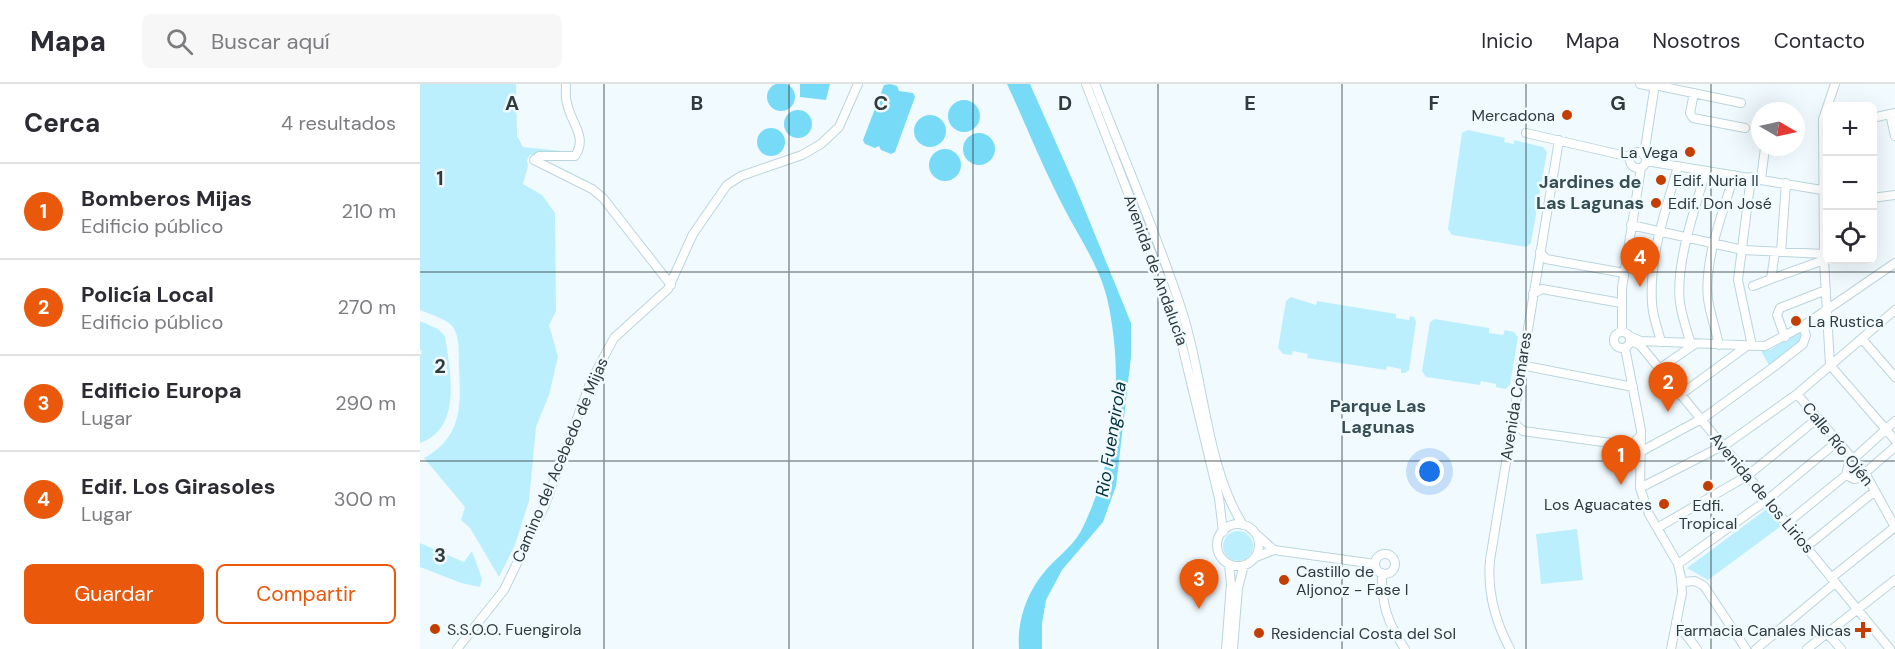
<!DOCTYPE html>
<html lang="es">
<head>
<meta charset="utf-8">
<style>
  body { margin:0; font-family:"DM Sans",sans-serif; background:#f7f7f7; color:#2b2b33 }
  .controls { position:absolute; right:18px; top:18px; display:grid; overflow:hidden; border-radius:9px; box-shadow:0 6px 24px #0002 }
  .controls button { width:54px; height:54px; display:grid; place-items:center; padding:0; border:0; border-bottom:2px solid #e1e1e2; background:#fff; color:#2b2b33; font:30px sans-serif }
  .compass { position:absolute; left:1331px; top:18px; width:54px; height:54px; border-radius:50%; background:#fff; box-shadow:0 6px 24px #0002; rotate:99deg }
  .you { position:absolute; left:1010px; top:388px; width:21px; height:21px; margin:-15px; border:4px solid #fff; border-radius:50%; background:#1a73e8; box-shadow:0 0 0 9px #1a73e833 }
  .badge { display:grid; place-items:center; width:39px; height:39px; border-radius:50%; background:#ea580c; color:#fff; font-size:20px; font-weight:700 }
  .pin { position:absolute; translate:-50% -50px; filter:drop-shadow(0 2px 3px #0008) }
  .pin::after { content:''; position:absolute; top:32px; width:21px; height:18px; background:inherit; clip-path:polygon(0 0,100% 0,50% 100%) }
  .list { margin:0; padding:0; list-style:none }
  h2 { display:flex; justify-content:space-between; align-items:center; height:78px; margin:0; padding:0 24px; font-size:26px }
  h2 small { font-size:20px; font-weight:400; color:#7c7c81 }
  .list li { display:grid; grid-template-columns:39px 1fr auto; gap:18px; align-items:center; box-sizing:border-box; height:96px; padding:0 24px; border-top:2px solid #e1e1e2 }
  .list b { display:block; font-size:22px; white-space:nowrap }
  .list p { margin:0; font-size:20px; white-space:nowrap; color:#7c7c81 }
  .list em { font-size:20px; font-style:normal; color:#7c7c81 }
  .actions { display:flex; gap:12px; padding:18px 24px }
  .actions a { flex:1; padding:14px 0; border:2px solid #ea580c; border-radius:9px; text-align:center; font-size:21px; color:#ea580c }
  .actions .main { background:#ea580c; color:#fff }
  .icon { flex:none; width:33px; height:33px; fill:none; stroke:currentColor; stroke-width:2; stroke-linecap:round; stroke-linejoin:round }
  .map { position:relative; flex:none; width:1475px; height:565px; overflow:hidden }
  header { display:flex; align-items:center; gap:36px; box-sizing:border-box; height:84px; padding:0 30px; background:#fff; border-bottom:2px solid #e1e1e2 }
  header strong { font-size:28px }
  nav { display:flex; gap:33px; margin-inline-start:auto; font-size:21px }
  .search { width:420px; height:54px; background:#f7f7f7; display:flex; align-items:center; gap:15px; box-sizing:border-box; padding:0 21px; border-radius:9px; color:#7c7c81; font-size:22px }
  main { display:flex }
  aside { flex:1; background:#fff }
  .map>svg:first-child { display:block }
  .green { fill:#bceffe }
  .water { fill:#77dbf7 }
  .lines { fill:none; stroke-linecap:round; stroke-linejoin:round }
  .minor-casing { stroke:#bad5dd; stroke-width:10 }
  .minor { stroke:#fff; stroke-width:8 }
  .grid { fill:none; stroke:#303b3e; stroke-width:1.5; stroke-opacity:0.55 }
  .poi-dot { fill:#c43e00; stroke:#f1fbff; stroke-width:2 }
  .labels { text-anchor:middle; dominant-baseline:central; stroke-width:5; stroke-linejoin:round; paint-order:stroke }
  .poi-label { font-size:16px; fill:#303b3e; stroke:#f1fbff; text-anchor:start }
  .street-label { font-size:16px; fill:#303b3e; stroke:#f1fbff }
  .neighbourhood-label { font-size:18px; font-weight:bold; fill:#384e55; stroke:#f1fbff }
  .water-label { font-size:18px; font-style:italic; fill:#00313c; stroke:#f1fbff }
  .grid-label { font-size:20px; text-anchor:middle; font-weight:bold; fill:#303b3e; stroke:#f1fbff; stroke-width:5; stroke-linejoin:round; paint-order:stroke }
</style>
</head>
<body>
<header>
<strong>Mapa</strong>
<div class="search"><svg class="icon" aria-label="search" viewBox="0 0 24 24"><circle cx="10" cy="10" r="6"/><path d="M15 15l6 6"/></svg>Buscar aquí</div>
<nav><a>Inicio</a><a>Mapa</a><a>Nosotros</a><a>Contacto</a></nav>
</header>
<main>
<aside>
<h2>Cerca<small>4 resultados</small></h2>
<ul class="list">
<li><span class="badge">1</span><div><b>Bomberos Mijas</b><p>Edificio público</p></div><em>210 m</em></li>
<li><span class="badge">2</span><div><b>Policía Local</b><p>Edificio público</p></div><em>270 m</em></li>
<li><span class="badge">3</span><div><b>Edificio Europa</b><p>Lugar</p></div><em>290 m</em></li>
<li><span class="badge">4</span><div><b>Edif. Los Girasoles</b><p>Lugar</p></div><em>300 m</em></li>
</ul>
<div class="actions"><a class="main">Guardar</a><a>Compartir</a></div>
</aside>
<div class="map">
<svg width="1475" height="565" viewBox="0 0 1475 565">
  <rect width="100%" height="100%" fill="#f1fbff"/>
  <path class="green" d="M 0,0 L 96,0 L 97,52 L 103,63 L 153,68 L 110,71 L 107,76 L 108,82 L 103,100 L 122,111 L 135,129 L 136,227 L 129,241 L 138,273 L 129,311 L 116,343 L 109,417 L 95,461 L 79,493 L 50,444 L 41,436 L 45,423 L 4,374 C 42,353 41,322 39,284 C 38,270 41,256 33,243 C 27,235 9,230 0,226 Z
    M 1048,46 L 1085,54 L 1084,58 L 1094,60 L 1094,56 L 1123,63 L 1127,68 L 1111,159 L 1106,163 L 1032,151 L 1028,145 L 1042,49 Z
    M 871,213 L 896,221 L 897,217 L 976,230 L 976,234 L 989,236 L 990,232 L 994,233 L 996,238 L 989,286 L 985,289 L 981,289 L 981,285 L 967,282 L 966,286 L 887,274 L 888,270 L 873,267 L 872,271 L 863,270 L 858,264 L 866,217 Z
    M 1015,235 L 1069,244 L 1069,249 L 1083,251 L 1085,246 L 1094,248 L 1098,253 L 1090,301 L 1085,305 L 1076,303 L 1076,300 L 1061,297 L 1060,301 L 1006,293 L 1002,287 L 1010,238 Z
    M 0,237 L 18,245 L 25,252 C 30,287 43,344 0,359 L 0,271 L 2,268 L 0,265 Z
    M 1379,247 L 1382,252 L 1380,259 L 1350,283 L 1341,267 L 1350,266 Z
    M 1348,424 L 1361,442 L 1288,496 L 1267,484 Z
    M 1157,445 L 1163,496 L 1121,500 L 1116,450 Z
    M803 462a15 15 0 1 1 30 0a15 15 0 1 1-30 0Z
    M 0,459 L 44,478 L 52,467 L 62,495 L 60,503 L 41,499 L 0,483 Z"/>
  <path class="water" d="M347 13a14 14 0 1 1 28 0a14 14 0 1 1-28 0Z
    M 380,0 L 410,0 L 406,16 L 380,13 Z
    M 470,0 L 477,2 L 479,7 L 493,9 L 495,13 L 475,68 L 471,70 L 461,66 L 459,62 L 455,64 L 445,60 L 443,56 L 464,1 Z
    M 587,0 L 610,0 L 656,104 L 711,239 L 711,273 L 696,402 L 683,438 L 642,486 L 626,516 L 622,540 L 622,565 L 599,565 C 597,536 607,508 626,486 C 639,471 656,460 664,441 C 697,371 704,289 687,214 C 679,182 659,153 644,124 C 623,84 606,41 587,0 Z
    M528 32a16 16 0 1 1 32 0a16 16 0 1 1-32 0Z
    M364 40a14 14 0 1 1 28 0a14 14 0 1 1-28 0Z
    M494 47a16 16 0 1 1 32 0a16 16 0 1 1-32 0Z
    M337 58a14 14 0 1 1 28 0a14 14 0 1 1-28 0Z
    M543 65a16 16 0 1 1 32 0a16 16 0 1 1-32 0Z
    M509 81a16 16 0 1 1 32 0a16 16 0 1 1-32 0Z"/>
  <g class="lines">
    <g class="minor-casing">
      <path id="minor" d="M 146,0 C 146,6 145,13 147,19 C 151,40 168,52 155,72 L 119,72 L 114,76 L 172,105 L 183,114 L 251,201
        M 666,0 L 754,228 L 799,414 L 803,448
        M 675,0 C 704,75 737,150 762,227 C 784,294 786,383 823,441
        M 1220,0 L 1235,3
        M 1415,0 L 1403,35 L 1404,176 L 1410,281 L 1475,356
        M 1235,1 L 1321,19
        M 1274,9 L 1270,29 L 1273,34 L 1325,44
        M 1470,30 L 1475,52
        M 1452,34 L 1475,29
        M 1106,49 L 1210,73
        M1210 76a8 8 0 1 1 16 0a8 8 0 1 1-16 0Z
        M 1224,71 L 1235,0
        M 1226,77 L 1408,107
        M 1331,93 L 1318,196 L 1332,262
        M 1341,95 L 1345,64
        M 1452,114 L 1475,111
        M 1211,141 L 1323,166 L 1404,170
        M 1120,168 L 1126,175 L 1204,189
        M 1355,168 L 1351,195 L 1404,176
        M 1361,168 L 1366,99
        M 1333,202 L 1351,195
        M 1113,210 L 1122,205 L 1201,219
        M1194 256a8 8 0 1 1 16 0a8 8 0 1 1-16 0Z
        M 1202,248 L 1202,204 L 1221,84
        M 1209,252 L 1221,257 L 1345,262 L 1383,242 L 1475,179
        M 1365,253 L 1357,231 L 1360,224 L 1406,206
        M 1442,255 L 1475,293
        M 1211,257 L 1220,261 L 1470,565
        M 1241,258 C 1238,245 1232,231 1232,218 C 1229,172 1246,126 1258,82
        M 1271,260 C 1267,247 1262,233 1260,219 C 1255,181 1275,124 1286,87
        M 1299,261 C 1296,246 1290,230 1288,215 C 1284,174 1303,129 1314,91
        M 1205,264 L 1221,346 L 1220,404 L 1229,430 L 1258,480 L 1261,494 L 1262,509 L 1251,565
        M 1101,281 L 1213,303
        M 1239,285 L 1275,260
        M 1377,310 L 1445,389 L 1475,443 L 1411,494
        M 1260,311 L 1327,262
        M 1092,337 L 1103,347 L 1205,361 L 1213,360 L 1220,352
        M 1475,337 L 1429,379 L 1426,391 L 1434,395 L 1439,394 L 1475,363
        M 1220,368 L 1285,333 L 1355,282 L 1383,260 L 1386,251 L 1383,242
        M 1220,404 L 1308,359 L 1377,310 L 1475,226
        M 1366,440 L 1426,391
        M797 461a21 21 0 1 1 42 0a21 21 0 1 1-42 0Z
        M 1237,444 L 1327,392 L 1398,334
        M 1386,463 L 1455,407
        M 854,466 L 955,480
        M955 480a10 10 0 1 1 20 0a10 10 0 1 1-20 0Z
        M 836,473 L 854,466 L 837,451
        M 1258,480 L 1347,416 L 1418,357
        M 962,489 C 961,520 968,540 985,565
        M 1262,498 L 1275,497 L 1284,502 L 1326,565
        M 1256,538 L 1277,565
        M 1407,549 L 1421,565
        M 37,565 L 84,506 L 125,421 L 171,297 L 194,254 L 248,205 L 273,150 L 307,101 L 321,92 L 382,71 L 401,60 L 419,43 L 438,0
        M 806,565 L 811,500 L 809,480
        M 813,565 L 818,504 L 824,481
        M 1090,565 C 1075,537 1067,508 1070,476 L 1139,56
        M 1336,565 L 1415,499
        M 1387,565 L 1475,496"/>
    </g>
    <use href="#minor" class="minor"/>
  </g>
  <path class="grid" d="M 184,0 L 184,565M 369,0 L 369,565M 553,0 L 553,565M 738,0 L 738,565M 922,0 L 922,565M 1106,0 L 1106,565M 1291,0 L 1291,565M 0,188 L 1475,188M 0,377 L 1475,377"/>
  <g class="poi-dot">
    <circle cx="1147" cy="31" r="6"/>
    <circle cx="1270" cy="68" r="6"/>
    <circle cx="1241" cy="96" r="6"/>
    <circle cx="1236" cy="119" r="6"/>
    <circle cx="1376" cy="237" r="6"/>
    <circle cx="1288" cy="402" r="6"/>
    <circle cx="1244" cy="420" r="6"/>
    <circle cx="864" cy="496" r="6"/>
    <circle cx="15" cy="545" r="6"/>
    <path d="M1440 537h6v6h6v6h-6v6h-6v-6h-6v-6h6z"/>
    <circle cx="839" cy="549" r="6"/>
  </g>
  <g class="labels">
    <g class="poi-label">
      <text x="1135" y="31" text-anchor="end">Mercadona</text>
      <text x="1258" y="68" text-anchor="end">La Vega</text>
      <text x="1253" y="96">Edif. Nuria II</text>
      <text x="1248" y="119">Edif. Don José</text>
      <text x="1388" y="237">La Rustica</text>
      <text x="1232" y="420" text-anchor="end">Los Aguacates</text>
      <text x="1288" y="421" text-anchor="middle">Edfi.<tspan x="1288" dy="18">Tropical</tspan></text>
      <text x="876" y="487">Castillo de<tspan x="876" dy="18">Aljonoz - Fase I</tspan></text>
      <text x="27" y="545">S.S.O.O. Fuengirola</text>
      <text x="1431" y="546" text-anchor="end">Farmacia Canales Nicas</text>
      <text x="851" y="549">Residencial Costa del Sol</text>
    </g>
    <g class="street-label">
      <text transform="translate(736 186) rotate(70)">Avenida de Andalucía</text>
      <text transform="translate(1096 312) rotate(-81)">Avenida Comares</text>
      <text transform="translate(1418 360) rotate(51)">Calle Río Ojén</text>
      <text transform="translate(140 376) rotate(-67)">Camino del Acebedo de Mijas</text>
      <text transform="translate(1342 409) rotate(50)">Avenida de los Lirios</text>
    </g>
    <g class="neighbourhood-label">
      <text x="1170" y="98">Jardines de<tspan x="1170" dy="21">Las Lagunas</tspan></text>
      <text x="958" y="322">Parque Las<tspan x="958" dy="21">Lagunas</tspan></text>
    </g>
    <g class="water-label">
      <text transform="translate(691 355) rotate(-81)">Rio Fuengirola</text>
    </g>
  </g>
  <g class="grid-label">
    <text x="92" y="26">A</text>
    <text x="277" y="26">B</text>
    <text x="461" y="26">C</text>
    <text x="645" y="26">D</text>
    <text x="830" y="26">E</text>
    <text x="1014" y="26">F</text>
    <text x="1198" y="26">G</text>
    <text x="20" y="101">1</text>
    <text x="20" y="289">2</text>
    <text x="20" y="478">3</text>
  </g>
</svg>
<div class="controls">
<button>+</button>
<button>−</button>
<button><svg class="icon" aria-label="locate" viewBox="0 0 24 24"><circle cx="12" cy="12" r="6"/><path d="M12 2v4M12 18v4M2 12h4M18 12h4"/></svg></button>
</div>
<svg class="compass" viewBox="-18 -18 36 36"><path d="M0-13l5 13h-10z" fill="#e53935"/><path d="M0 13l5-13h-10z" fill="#7c7c81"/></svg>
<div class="you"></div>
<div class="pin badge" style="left:1201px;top:401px">1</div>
<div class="pin badge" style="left:1248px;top:328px">2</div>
<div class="pin badge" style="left:779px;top:525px">3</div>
<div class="pin badge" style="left:1220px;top:203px">4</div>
</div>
</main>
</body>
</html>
